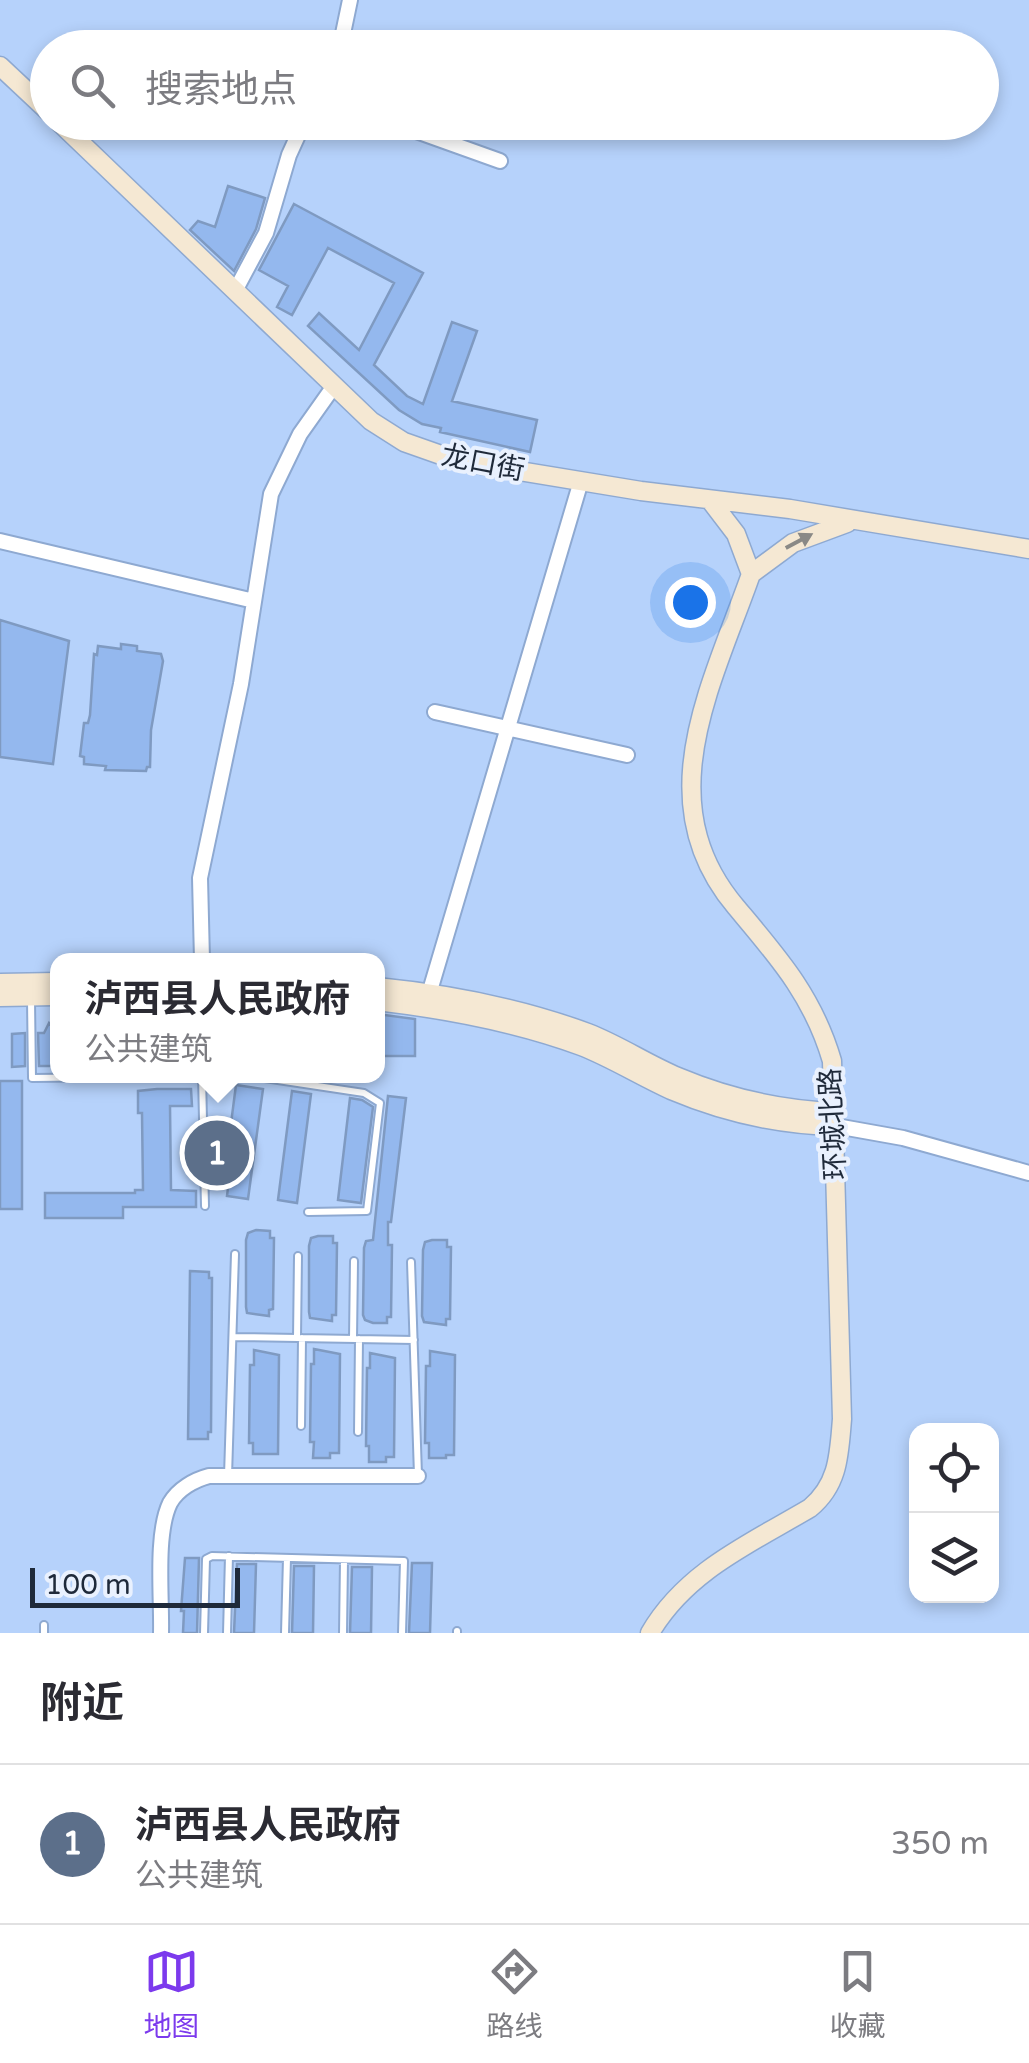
<!DOCTYPE html>
<html lang="zh">
<head>
<meta charset="utf-8">
<style>
  body { margin:0; font-family:"Varela Round","Noto Sans SC",sans-serif; background:#f7f7f7; color:#2b2b33 }
  .controls { position:absolute; right:30px; bottom:30px; display:grid; overflow:hidden; border-radius:20px; box-shadow:0 5px 15px #0003 }
  .controls button { width:90px; height:90px; display:grid; place-items:center; padding:0; border:0; border-bottom:2px solid #e1e1e2; background:#fff; color:#2b2b33; font:50px sans-serif }
  .scale { position:absolute; left:30px; bottom:25px; width:210px; box-sizing:border-box; padding-left:10px; border:5px solid #1f2a3a; border-top:0; font-size:28px; line-height:35px; white-space:nowrap; color:#1f2a3a; -webkit-text-stroke:8px #e9f1fe; paint-order:stroke }
  .you { position:absolute; left:690px; top:602px; width:35px; height:35px; margin:-25px; border:8px solid #fff; border-radius:50%; background:#1a73e8; box-shadow:0 0 0 15px #1a73e833 }
  .badge { display:grid; place-items:center; width:65px; height:65px; border-radius:50%; background:#7c3aed; color:#fff; font-size:32px; font-weight:700 }
  .pin { position:absolute; translate:-50% -50%; border:5px solid #fff; box-shadow:0 2px 10px #0006 }
  .popup { position:absolute; left:50px; top:953px; width:335px; height:130px; box-sizing:border-box; display:grid; place-content:center; border-radius:20px; background:#fff; filter:drop-shadow(0 2px 8px #0005); font-size:32px; white-space:nowrap; color:#7c7c81 }
  .popup b { font-size:38px; color:#2b2b33 }
  .popup::after { content:''; position:absolute; left:50%; top:100%; margin-left:-20px; border:20px solid transparent; border-top-color:#fff }
  .list { margin:0; padding:0; list-style:none }
  h2 { display:flex; justify-content:space-between; align-items:center; height:130px; margin:0; padding:0 40px; font-size:42px }
  h2 small { font-size:32px; font-weight:400; color:#7c7c81 }
  .list li { display:grid; grid-template-columns:65px 1fr auto; gap:30px; align-items:center; box-sizing:border-box; height:160px; padding:0 40px; border-top:2px solid #e1e1e2 }
  .list b { display:block; font-size:38px; white-space:nowrap }
  .list p { margin:0; font-size:32px; white-space:nowrap; color:#7c7c81 }
  .list em { font-size:32px; font-style:normal; color:#7c7c81 }
  .icon { flex:none; width:55px; height:55px; fill:none; stroke:currentColor; stroke-width:2; stroke-linecap:round; stroke-linejoin:round }
  .map { position:relative; flex:none; width:1029px; height:1633px; overflow:hidden }
  .search { position:absolute; background:#fff; box-shadow:0 5px 15px #0003; left:30px; right:30px; top:30px; height:110px; display:flex; align-items:center; gap:25px; box-sizing:border-box; padding:0 35px; border-radius:55px; color:#7c7c81; font-size:38px }
  .sheet { height:290px; background:#fff }
  nav { display:flex; justify-content:space-around; align-items:center; box-sizing:border-box; height:140px; border-top:2px solid #e1e1e2; background:#fff; font-size:28px; color:#7c7c81 }
  nav a { display:grid; justify-items:center; gap:5px }
  nav .on { color:#7c3aed }
  .map>svg:first-child { display:block }
  .building { fill:#94b8ee; stroke:#7f9ac1; stroke-width:2.5 }
  .lines { fill:none; stroke-linecap:round; stroke-linejoin:round }
  .lane-casing { stroke:#8ea9d1; stroke-width:10 }
  .street-casing { stroke:#8ea9d1; stroke-width:18 }
  .secondary-casing { stroke:#8ea9d1; stroke-width:21 }
  .lane { stroke:#fff; stroke-width:6 }
  .street { stroke:#fff; stroke-width:14 }
  .secondary { stroke:#f5e8d3; stroke-width:18 }
  .oneway { fill:#8a8986 }
  .labels { text-anchor:middle; dominant-baseline:central; stroke-width:8; stroke-linejoin:round; paint-order:stroke }
  .street-label { font-size:28px; fill:#1f2a3a; stroke:#e9f1fe }
</style>
</head>
<body>
<div class="map">
<svg width="1029" height="1633" viewBox="0 0 1029 1633">
  <rect width="100%" height="100%" fill="#b6d2fb"/>
  <path class="building" d="M 228,186 L 265,198 L 256,229 L 234,271 L 190,230 L 198,221 L 215,227 Z
    M 294,204 L 423,273 L 374,365 L 407,396 L 423,404 L 452,322 L 477,331 L 452,401 L 537,420 L 530,452 L 440,432 L 441,428 L 422,424 L 399,410 L 308,326 L 319,313 L 359,350 L 394,283 L 328,248 L 292,315 L 277,307 L 288,286 L 259,270 Z
    M 0,620 L 69,641 L 53,764 L 0,757 Z
    M 121,644 L 137,646 L 137,651 L 161,654 L 163,661 L 151,730 L 150,767 L 147,767 L 146,771 L 105,770 L 106,766 L 84,764 L 84,757 L 80,756 L 84,723 L 88,723 L 90,715 L 94,654 L 97,655 L 98,646 L 121,649 Z
    M 377,1014 L 415,1019 L 415,1056 L 377,1056 Z
    M 49,1023 L 57,1033 L 57,1066 L 39,1066 L 38,1033 L 44,1033 Z
    M 25,1033 L 25,1066 L 12,1067 L 12,1034 Z
    M 0,1081 L 22,1081 L 22,1209 L 0,1209 Z
    M 236,1085 L 263,1089 L 248,1199 L 227,1196 L 235,1132 L 230,1131 Z
    M 157,1089 L 191,1089 L 192,1106 L 170,1106 L 171,1190 L 196,1191 L 196,1207 L 123,1207 L 123,1218 L 45,1218 L 45,1193 L 135,1193 L 135,1190 L 143,1190 L 142,1113 L 138,1113 L 138,1091 Z
    M 292,1091 L 311,1094 L 297,1203 L 278,1200 Z
    M 388,1096 L 406,1098 L 391,1222 L 388,1222 L 388,1245 L 392,1245 L 391,1317 L 387,1317 L 387,1323 L 373,1323 L 365,1320 L 363,1315 L 364,1248 L 366,1241 L 373,1240 Z
    M 350,1098 L 362,1100 L 373,1107 L 361,1203 L 338,1200 Z
    M 256,1230 L 270,1231 L 270,1238 L 274,1238 L 273,1309 L 269,1310 L 269,1316 L 247,1313 L 246,1307 L 246,1240 L 248,1233 Z
    M 318,1236 L 333,1236 L 333,1243 L 337,1243 L 336,1315 L 332,1315 L 332,1321 L 310,1318 L 309,1312 L 309,1246 L 311,1238 Z
    M 432,1240 L 447,1240 L 447,1247 L 451,1247 L 450,1319 L 446,1319 L 446,1325 L 424,1322 L 422,1316 L 423,1250 L 425,1242 Z
    M 190,1271 L 209,1272 L 209,1278 L 212,1278 L 211,1432 L 208,1432 L 208,1439 L 188,1439 Z
    M 314,1349 L 340,1354 L 339,1453 L 330,1453 L 330,1458 L 313,1458 L 314,1442 L 310,1442 L 311,1364 L 314,1364 Z
    M 254,1350 L 279,1355 L 278,1454 L 253,1454 L 253,1443 L 249,1443 L 250,1365 L 254,1365 Z
    M 430,1351 L 455,1355 L 454,1455 L 446,1455 L 446,1458 L 429,1458 L 429,1443 L 425,1443 L 426,1366 L 430,1366 Z
    M 370,1353 L 395,1358 L 394,1457 L 386,1457 L 386,1462 L 369,1462 L 369,1446 L 366,1446 L 367,1368 L 370,1368 Z
    M 185,1558 L 199,1558 L 197,1633 L 183,1633 L 184,1611 L 181,1611 Z
    M 412,1563 L 432,1563 L 430,1633 L 409,1633 Z
    M 237,1564 L 256,1564 L 254,1633 L 234,1633 Z
    M 294,1566 L 314,1566 L 313,1633 L 292,1633 Z
    M 352,1567 L 372,1567 L 371,1633 L 350,1633 Z"/>
  <g class="lines">
    <g class="lane-casing">
      <path id="lane" d="M 31,1000 L 32,1078 L 218,1076
        M 202,1076 L 205,1206
        M 251,1076 L 364,1093 L 380,1103 L 367,1211 L 308,1212
        M 411,1262 L 418,1475
        M 234,1337 L 414,1340
        M 297,1338 L 298,1256
        M 353,1339 L 354,1261
        M 301,1426 L 302,1338
        M 358,1432 L 359,1339
        M 228,1476 L 235,1254
        M 44,1633 L 44,1625
        M 204,1633 L 206,1559 L 212,1556 L 404,1561 L 402,1633
        M 227,1633 L 229,1556
        M 285,1633 L 287,1558
        M 343,1633 L 344,1560
        M 457,1633 L 457,1631"/>
    </g>
    <g class="street-casing">
      <path id="street" d="M 340,48 L 350,0
        M 391,122 L 500,161
        M 235,291 L 266,233 L 289,155 L 304,122
        M 0,541 L 254,601
        M 435,712 L 627,755
        M 202,960 L 200,878 L 241,684 L 271,494 L 300,434 L 334,386
        M 429,994 L 581,481
        M 836,1126 L 903,1138 L 1029,1173
        M 161,1633 C 162,1598 155,1534 170,1503 C 178,1489 194,1480 209,1476 L 418,1476"/>
    </g>
    <g class="secondary-casing">
      <path id="secondary" d="M 0,66 L 48,111
        M 59,122 L 371,421 L 404,442 L 458,461 L 641,491 L 790,509 L 1029,549
        M 710,500 L 736,534 L 751,574
        M 751,574 L 793,543 L 847,523
        M 0,983 L 57,982
        M 377,987 C 447,994 521,1008 588,1033 C 619,1045 647,1064 678,1077 C 728,1098 781,1110 836,1112
        M 0,997 L 57,996
        M 377,1001 C 445,1009 516,1022 581,1046 C 612,1058 640,1076 671,1090 C 723,1112 779,1125 836,1126
        M 650,1633 C 686,1571 751,1543 810,1508 C 839,1484 839,1454 842,1419 L 832,1061 C 813,996 778,957 736,907 C 647,802 712,685 751,574"/>
    </g>
    <use href="#lane" class="lane"/>
    <use href="#street" class="street"/>
    <use href="#secondary" class="secondary"/>
  </g>
  <defs><path id="oneway-solid" d="M-6-.8H1V-3.2L6.5 0L1 3.2V.8H-6Z" transform="scale(2.5)"/></defs>
  <use class="oneway" href="#oneway-solid" transform="translate(799 541) rotate(-28)"/>
  <g class="labels">
    <g class="street-label">
      <text transform="translate(483 463) rotate(11)">龙口街</text>
      <text transform="translate(833 1124) rotate(-93)">环城北路</text>
    </g>
  </g>
</svg>
<div class="controls">
<button><svg class="icon" aria-label="locate" viewBox="0 0 24 24"><circle cx="12" cy="12" r="6"/><path d="M12 2v4M12 18v4M2 12h4M18 12h4"/></svg></button>
<button><svg class="icon" aria-label="layers" viewBox="0 0 24 24"><path d="M12 4l9 5-9 5-9-5zM3 14l9 5 9-5"/></svg></button>
</div>
<div class="scale">100 m</div>
<div class="you"></div>
<div class="pin badge" style="left:217px;top:1153px;background:#5c6f8a">1</div>
<div class="popup"><b>泸西县人民政府</b>公共建筑</div>
<div class="search"><svg class="icon" aria-label="search" viewBox="0 0 24 24"><circle cx="10" cy="10" r="6"/><path d="M15 15l6 6"/></svg>搜索地点</div>
</div>
<section class="sheet">
<h2>附近<small></small></h2>
<ul class="list">
<li><span class="badge" style="background:#5c6f8a">1</span><div><b>泸西县人民政府</b><p>公共建筑</p></div><em>350 m</em></li>
</ul>
</section>
<nav>
<a class="on"><svg class="icon" aria-label="map" viewBox="0 0 24 24"><path d="M3 6l6-2 6 2 6-2v14l-6 2-6-2-6 2zM9 4v14M15 6v14"/></svg>地图</a>
<a><svg class="icon" aria-label="directions" viewBox="0 0 24 24"><path d="M12 3l9 9-9 9-9-9zM9 14v-3h6M13 9l2 2-2 2"/></svg>路线</a>
<a><svg class="icon" aria-label="saved" viewBox="0 0 24 24"><path d="M7 4h10v16l-5-4-5 4z"/></svg>收藏</a>
</nav>
</body>
</html>
